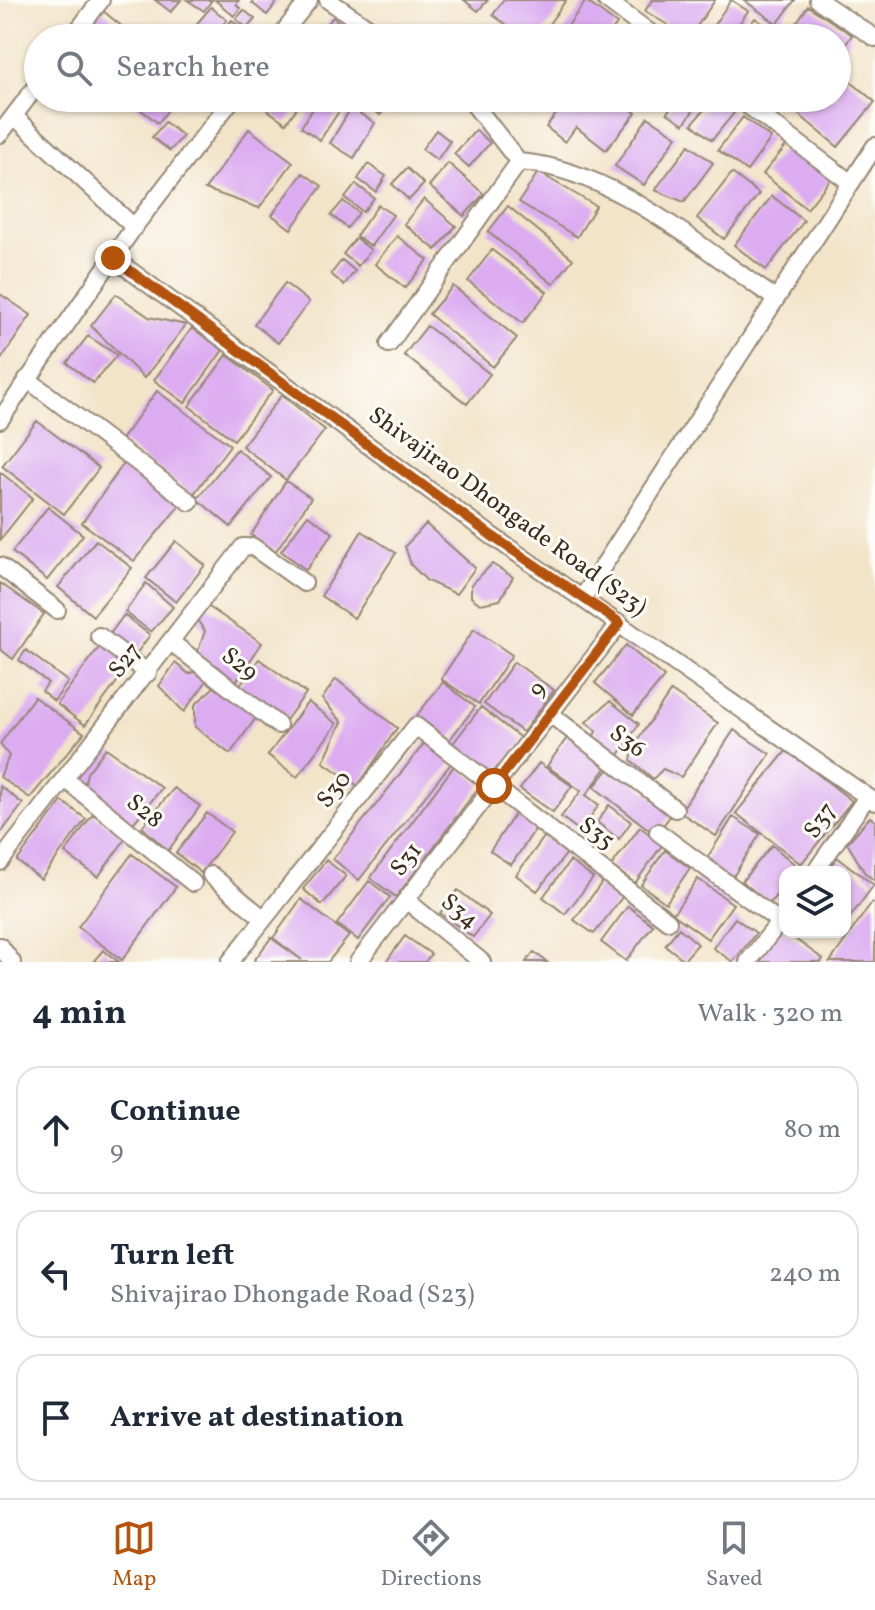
<!DOCTYPE html>
<html lang="en">
<head>
<meta charset="utf-8">
<style>
  body { margin:0; font-family:Vollkorn,serif; background:#f2f2f3; color:#1f2937 }
  .controls { position:absolute; right:24px; bottom:24px; display:grid; overflow:hidden; border-radius:16px; box-shadow:0 2px 6px #0004 }
  .controls button { width:72px; height:72px; display:grid; place-items:center; padding:0; border:0; border-bottom:2px solid #e0e1e3; background:#fff; color:#1f2937; font:40px sans-serif }
  .stop { position:absolute; width:24px; height:24px; margin:-18px; border:6px solid #b45309; border-radius:50%; background:#fff }
  .stop.end { background:#b45309; border-color:#fff; box-shadow:0 2px 8px #0008 }
  .list { margin:0; padding:0; list-style:none }
  h2 { display:flex; justify-content:space-between; align-items:center; height:104px; margin:0; padding:0 32px; font-size:34px }
  h2 small { font-size:26px; font-weight:400; color:#747a83 }
  .list li { display:grid; grid-template-columns:52px 1fr auto; gap:24px; align-items:center; box-sizing:border-box; height:128px; margin:0 16px 16px; padding:0 16px; border:2px solid #e0e1e3; border-radius:24px }
  .list b { display:block; font-size:30px; white-space:nowrap }
  .list p { margin:0; font-size:26px; white-space:nowrap; color:#747a83 }
  .list em { font-size:26px; font-style:normal; color:#747a83 }
  .icon { flex:none; width:44px; height:44px; fill:none; stroke:currentColor; stroke-width:2; stroke-linecap:round; stroke-linejoin:round }
  .map { position:relative; flex:none; width:875px; height:962px; overflow:hidden }
  .search { position:absolute; background:#fff; box-shadow:0 2px 6px #0004; left:24px; right:24px; top:24px; height:88px; display:flex; align-items:center; gap:20px; box-sizing:border-box; padding:0 28px; border-radius:44px; color:#747a83; font-size:30px }
  .sheet { height:536px; background:#fff }
  nav { display:flex; justify-content:space-around; align-items:center; box-sizing:border-box; height:112px; border-top:2px solid #e0e1e3; background:#fff; font-size:22px; color:#747a83 }
  nav a { display:grid; justify-items:center; gap:4px }
  nav .on { color:#b45309 }
  .map>svg:first-child { display:block }
  .building { fill:#dcacf1 }
  .lines { fill:none; stroke-linecap:round; stroke-linejoin:round }
  .minor-casing { stroke:#968774; stroke-width:20 }
  .minor { stroke:#fff; stroke-width:16 }
  .route { stroke:#b45309; stroke-width:10 }
  .labels { text-anchor:middle; dominant-baseline:central; stroke-width:6; stroke-linejoin:round; paint-order:stroke }
  .street-label { font-size:24px; fill:#3b2a1e; stroke:#fdfcf7 }
</style>
</head>
<body>
<div class="map">
<svg width="875" height="962" viewBox="0 0 875 962">
  <rect width="100%" height="100%" fill="#fdfcf7"/>
  <filter id="ink" filterUnits="userSpaceOnUse"><feTurbulence type="fractalNoise" baseFrequency=".0125" numOctaves="2"/><feDisplacementMap in="SourceGraphic" scale="16" xChannelSelector="R" yChannelSelector="G"/><feConvolveMatrix kernelMatrix="1 2 1 2 8 2 1 2 1" color-interpolation-filters="sRGB"/></filter>
  <filter id="wash" filterUnits="userSpaceOnUse"><feTurbulence type="fractalNoise" baseFrequency=".006" numOctaves="4" result="noise"/><feDisplacementMap in="SourceGraphic" scale="32" xChannelSelector="R" yChannelSelector="G"/><feGaussianBlur stdDeviation="1.8" result="paint"/><feColorMatrix in="noise" values="0 0 0 0 0 0 0 0 0 0 0 0 0 0 0 0 0 1.4 0 .05"/><feComposite in="paint" operator="in"/></filter>
  <g filter="url(#wash)">
    <rect width="100%" height="100%" fill="#f2e4c9"/>
    <g id="blocks">
      <path class="building" d="M 155,0 L 181,0 L 171,12 Z
        M 187,0 L 212,0 L 204,11 Z
        M 215,0 L 239,0 L 236,4 L 240,8 L 234,16 Z
        M 255,0 L 275,0 L 277,2 L 267,15 L 252,3 Z
        M 464,0 L 488,0 L 478,11 Z
        M 503,0 L 566,0 L 539,38 L 525,38 L 493,15 Z
        M 652,0 L 715,0 L 689,38 L 645,11 Z
        M 731,0 L 748,11 L 729,38 L 705,38 Z
        M 744,0 L 795,0 L 777,24 Z
        M 586,1 L 617,24 L 607,38 L 559,38 Z
        M 808,6 L 852,35 L 837,57 L 837,38 L 798,38 L 790,33 Z
        M 211,7 L 227,20 L 211,38 L 206,38 L 194,27 Z
        M 102,10 L 136,38 L 90,38 L 97,31 L 90,25 Z
        M 244,10 L 255,19 L 247,28 L 236,19 Z
        M 333,17 L 351,32 L 347,38 L 316,38 Z
        M 755,18 L 775,32 L 771,38 L 740,38 Z
        M 232,20 L 252,38 L 219,35 Z
        M 837,70 L 875,102 L 838,147 L 785,103 L 790,98 L 837,98 Z
        M 126,98 L 158,98 L 170,107 L 158,123 Z
        M 274,98 L 304,98 L 286,123 L 266,109 Z
        M 320,98 L 339,98 L 345,102 L 320,140 L 301,127 Z
        M 359,98 L 395,98 L 380,115 Z
        M 569,98 L 617,98 L 636,113 L 606,150 L 576,127 L 565,142 L 546,127 Z
        M 677,98 L 702,98 L 684,124 L 667,113 Z
        M 714,98 L 734,113 L 712,140 L 692,124 Z
        M 351,108 L 375,123 L 354,158 L 330,143 Z
        M 648,117 L 677,136 L 644,185 L 615,166 Z
        M 743,117 L 771,138 L 747,171 L 718,150 Z
        M 165,122 L 183,136 L 170,151 L 152,137 Z
        M 249,129 L 293,162 L 259,208 L 205,189 Z
        M 436,130 L 450,141 L 437,160 L 422,149 Z
        M 476,130 L 490,143 L 469,167 L 454,154 Z
        M 789,142 L 833,176 L 807,209 L 763,174 Z
        M 689,145 L 713,163 L 684,202 L 655,190 Z
        M 448,163 L 484,194 L 464,216 L 429,186 Z
        M 368,164 L 386,176 L 376,192 L 358,179 Z
        M 407,168 L 424,184 L 409,200 L 392,184 Z
        M 538,172 L 596,206 L 577,237 L 519,202 Z
        M 303,173 L 322,186 L 291,229 L 272,215 Z
        M 732,173 L 759,194 L 724,239 L 697,218 Z
        M 356,184 L 374,198 L 363,212 L 345,198 Z
        M 772,196 L 804,221 L 766,270 L 734,245 Z
        M 424,199 L 456,226 L 436,250 L 404,224 Z
        M 343,201 L 359,213 L 347,228 L 331,215 Z
        M 378,205 L 393,215 L 371,246 L 356,236 Z
        M 508,206 L 573,259 L 553,284 L 488,232 Z
        M 397,236 L 428,260 L 405,288 L 375,264 Z
        M 356,238 L 371,250 L 358,266 L 343,254 Z
        M 492,250 L 547,292 L 523,323 L 468,281 Z
        M 342,260 L 355,271 L 344,285 L 331,274 Z
        M 285,283 L 309,302 L 278,343 L 254,324 Z
        M 453,286 L 517,338 L 493,367 L 429,314 Z
        M 0,294 L 31,315 L 0,361 Z
        M 116,294 L 149,317 L 186,325 L 144,378 L 91,326 Z
        M 427,326 L 490,374 L 467,404 L 404,355 Z
        M 192,328 L 223,350 L 185,403 L 154,380 Z
        M 88,336 L 117,355 L 93,383 L 67,363 Z
        M 227,355 L 273,390 L 234,440 L 189,406 Z
        M 157,391 L 230,445 L 193,495 L 120,441 Z
        M 282,395 L 325,430 L 286,480 L 242,446 Z
        M 37,421 L 99,468 L 64,514 L 2,466 Z
        M 237,449 L 271,477 L 231,527 L 197,499 Z
        M 124,463 L 180,505 L 134,561 L 82,523 Z
        M 0,472 L 33,498 L 0,540 Z
        M 286,481 L 311,498 L 276,551 L 251,535 Z
        M 48,507 L 83,535 L 47,580 L 12,552 Z
        M 308,515 L 333,533 L 306,570 L 281,551 Z
        M 426,524 L 475,568 L 456,594 L 427,581 L 411,565 L 405,546 Z
        M 362,531 L 396,553 L 354,618 L 321,596 Z
        M 96,540 L 132,568 L 93,616 L 58,587 Z
        M 176,541 L 205,565 L 176,602 L 146,578 Z
        M 492,564 L 513,577 L 500,600 L 480,604 L 471,597 L 471,585 Z
        M 0,583 L 44,614 L 13,659 L 0,649 Z
        M 146,583 L 173,607 L 151,632 L 125,612 Z
        M 206,605 L 262,643 L 235,683 L 197,654 L 205,631 L 195,617 Z
        M 124,615 L 150,635 L 133,658 L 107,638 Z
        M 474,629 L 512,655 L 479,704 L 441,679 Z
        M 103,642 L 131,663 L 85,725 L 57,704 Z
        M 626,645 L 664,677 L 633,715 L 595,683 Z
        M 26,650 L 68,682 L 54,701 L 42,691 L 48,683 L 19,660 Z
        M 259,659 L 306,693 L 286,720 L 239,686 Z
        M 514,662 L 554,690 L 523,732 L 484,704 Z
        M 175,663 L 189,674 L 197,671 L 208,679 L 184,712 L 159,686 Z
        M 336,679 L 397,728 L 358,786 L 323,762 L 342,722 L 322,699 Z
        M 443,682 L 475,707 L 446,744 L 414,719 Z
        M 215,686 L 258,715 L 230,754 L 195,727 L 195,705 Z
        M 671,691 L 718,723 L 681,777 L 663,769 L 653,779 L 631,760 L 634,745 Z
        M 34,697 L 84,733 L 30,798 L 0,777 L 9,756 L 0,744 Z
        M 610,701 L 639,724 L 619,755 L 592,741 L 596,731 L 586,722 Z
        M 308,702 L 337,724 L 297,777 L 268,755 Z
        M 481,707 L 523,740 L 492,779 L 451,746 Z
        M 734,730 L 770,754 L 716,836 L 680,812 Z
        M 569,735 L 609,764 L 586,795 L 599,805 L 580,831 L 561,817 L 581,791 L 547,766 Z
        M 427,740 L 453,761 L 359,880 L 333,859 Z
        M 106,748 L 162,788 L 131,826 L 84,786 L 87,773 Z
        M 787,750 L 852,801 L 801,864 L 736,813 Z
        M 539,763 L 572,786 L 553,812 L 520,789 Z
        M 455,765 L 481,784 L 396,897 L 370,878 Z
        M 612,765 L 673,812 L 656,835 L 594,787 Z
        M 0,786 L 23,804 L 0,834 Z
        M 174,788 L 200,806 L 168,851 L 142,827 Z
        M 62,801 L 86,819 L 41,879 L 17,861 Z
        M 609,805 L 631,822 L 619,839 L 597,822 Z
        M 517,811 L 538,825 L 511,865 L 490,851 Z
        M 207,813 L 232,832 L 201,873 L 176,853 Z
        M 93,814 L 126,838 L 98,877 L 65,853 Z
        M 733,817 L 760,834 L 729,883 L 702,866 Z
        M 870,817 L 875,821 L 875,881 L 865,873 L 847,843 Z
        M 640,827 L 663,844 L 635,883 L 611,866 Z
        M 545,836 L 567,853 L 537,891 L 516,875 Z
        M 772,845 L 799,868 L 796,872 L 785,872 L 785,885 L 769,904 L 742,881 Z
        M 665,850 L 690,868 L 666,903 L 641,885 Z
        M 132,854 L 176,887 L 122,960 L 78,927 Z
        M 837,857 L 874,885 L 845,924 L 845,872 L 826,872 Z
        M 326,860 L 346,876 L 322,905 L 303,889 Z
        M 570,861 L 593,878 L 565,914 L 543,897 Z
        M 698,879 L 733,904 L 708,939 L 673,914 Z
        M 369,881 L 390,897 L 358,940 L 337,924 Z
        M 603,881 L 623,896 L 594,934 L 574,920 Z
        M 458,890 L 490,915 L 473,937 L 440,913 Z
        M 301,899 L 349,936 L 328,962 L 253,962 L 271,938 L 302,960 L 273,938 Z
        M 872,902 L 875,904 L 875,962 L 830,962 Z
        M 628,906 L 653,925 L 626,961 L 601,942 Z
        M 735,918 L 756,933 L 733,962 L 713,948 Z
        M 679,928 L 698,944 L 684,960 L 665,945 Z
        M 781,929 L 823,959 L 821,962 L 757,962 Z
        M 405,936 L 431,954 L 425,962 L 386,962 Z
        M 103,950 L 119,962 L 93,962 Z
        M 534,952 L 547,962 L 526,962 Z"/>
    </g>
  </g>
  <g filter="url(#ink)">
    <use href="#blocks" fill-opacity="0" stroke="#968774" stroke-width="2"/>
    <g class="lines">
      <g class="minor-casing">
        <path id="minor" d="M 328,0 L 383,38
          M 606,0 L 657,38
          M 818,0 L 875,38
          M 72,38 L 101,0
          M 279,38 L 309,0
          M 469,98 L 519,162 C 614,169 699,247 776,299
          M 738,98 L 851,183
          M 14,116 L 134,227
          M 0,134 L 38,84
          M 113,258 L 492,536 L 875,802
          M 389,344 L 519,162
          M 27,379 L 190,502
          M 0,420 L 134,227 L 233,98
          M 0,566 L 57,610
          M 583,597 L 875,146
          M 99,636 L 148,673
          M 171,642 L 278,725
          M 550,714 L 675,809
          M 65,779 L 193,883
          M 658,832 L 780,922
          M 0,862 L 243,547 L 253,547 L 304,583
          M 815,872 L 867,797
          M 211,875 L 264,919
          M 406,900 L 482,962
          M 0,946 L 12,962
          M 230,962 L 416,726 L 668,921
          M 358,962 L 620,623
          M 748,962 L 785,915"/>
      </g>
      <use href="#minor" class="minor"/>
    </g>
  </g>
  <g class="lines" filter="url(#ink)">
    <path class="route" d="M 113,258 L 492,536 L 620,623 L 494,786"/>
  </g>
  <g class="labels">
    <g class="street-label">
      <text transform="translate(507 512) rotate(36)">Shivajirao Dhongade Road (S23)</text>
      <text transform="translate(126 661) rotate(-52)">S27</text>
      <text transform="translate(239 665) rotate(38)">S29</text>
      <text transform="translate(538 690) rotate(-52)">9</text>
      <text transform="translate(627 742) rotate(37)">S36</text>
      <text transform="translate(335 790) rotate(-52)">S30</text>
      <text transform="translate(144 812) rotate(39)">S28</text>
      <text transform="translate(821 821) rotate(-55)">S37</text>
      <text transform="translate(596 834) rotate(37)">S35</text>
      <text transform="translate(407 860) rotate(-52)">S31</text>
      <text transform="translate(459 912) rotate(39)">S34</text>
    </g>
  </g>
</svg>
<div class="controls">
<button><svg class="icon" aria-label="layers" viewBox="0 0 24 24"><path d="M12 4l9 5-9 5-9-5zM3 14l9 5 9-5"/></svg></button>
</div>
<div class="stop" style="left:494px;top:786px"></div>
<div class="stop end" style="left:113px;top:258px"></div>
<div class="search"><svg class="icon" aria-label="search" viewBox="0 0 24 24"><circle cx="10" cy="10" r="6"/><path d="M15 15l6 6"/></svg>Search here</div>
</div>
<section class="sheet">
<h2>4 min<small>Walk · 320 m</small></h2>
<ul class="list">
<li><svg class="icon" aria-label="ahead" viewBox="0 0 24 24"><path d="M12 20V5M6 11l6-6 6 6"/></svg><div><b>Continue</b><p>9</p></div><em>80 m</em></li>
<li><svg class="icon" aria-label="left" viewBox="0 0 24 24"><path d="M17 20v-9H6M10 6l-5 5 5 5"/></svg><div><b>Turn left</b><p>Shivajirao Dhongade Road (S23)</p></div><em>240 m</em></li>
<li><svg class="icon" aria-label="arrive" viewBox="0 0 24 24"><path d="M6 21V4h12l-3 4 3 4H6"/></svg><div><b>Arrive at destination</b></div></li>
</ul>
</section>
<nav>
<a class="on"><svg class="icon" aria-label="map" viewBox="0 0 24 24"><path d="M3 6l6-2 6 2 6-2v14l-6 2-6-2-6 2zM9 4v14M15 6v14"/></svg>Map</a>
<a><svg class="icon" aria-label="directions" viewBox="0 0 24 24"><path d="M12 3l9 9-9 9-9-9zM9 14v-3h6M13 9l2 2-2 2"/></svg>Directions</a>
<a><svg class="icon" aria-label="saved" viewBox="0 0 24 24"><path d="M7 4h10v16l-5-4-5 4z"/></svg>Saved</a>
</nav>
</body>
</html>
